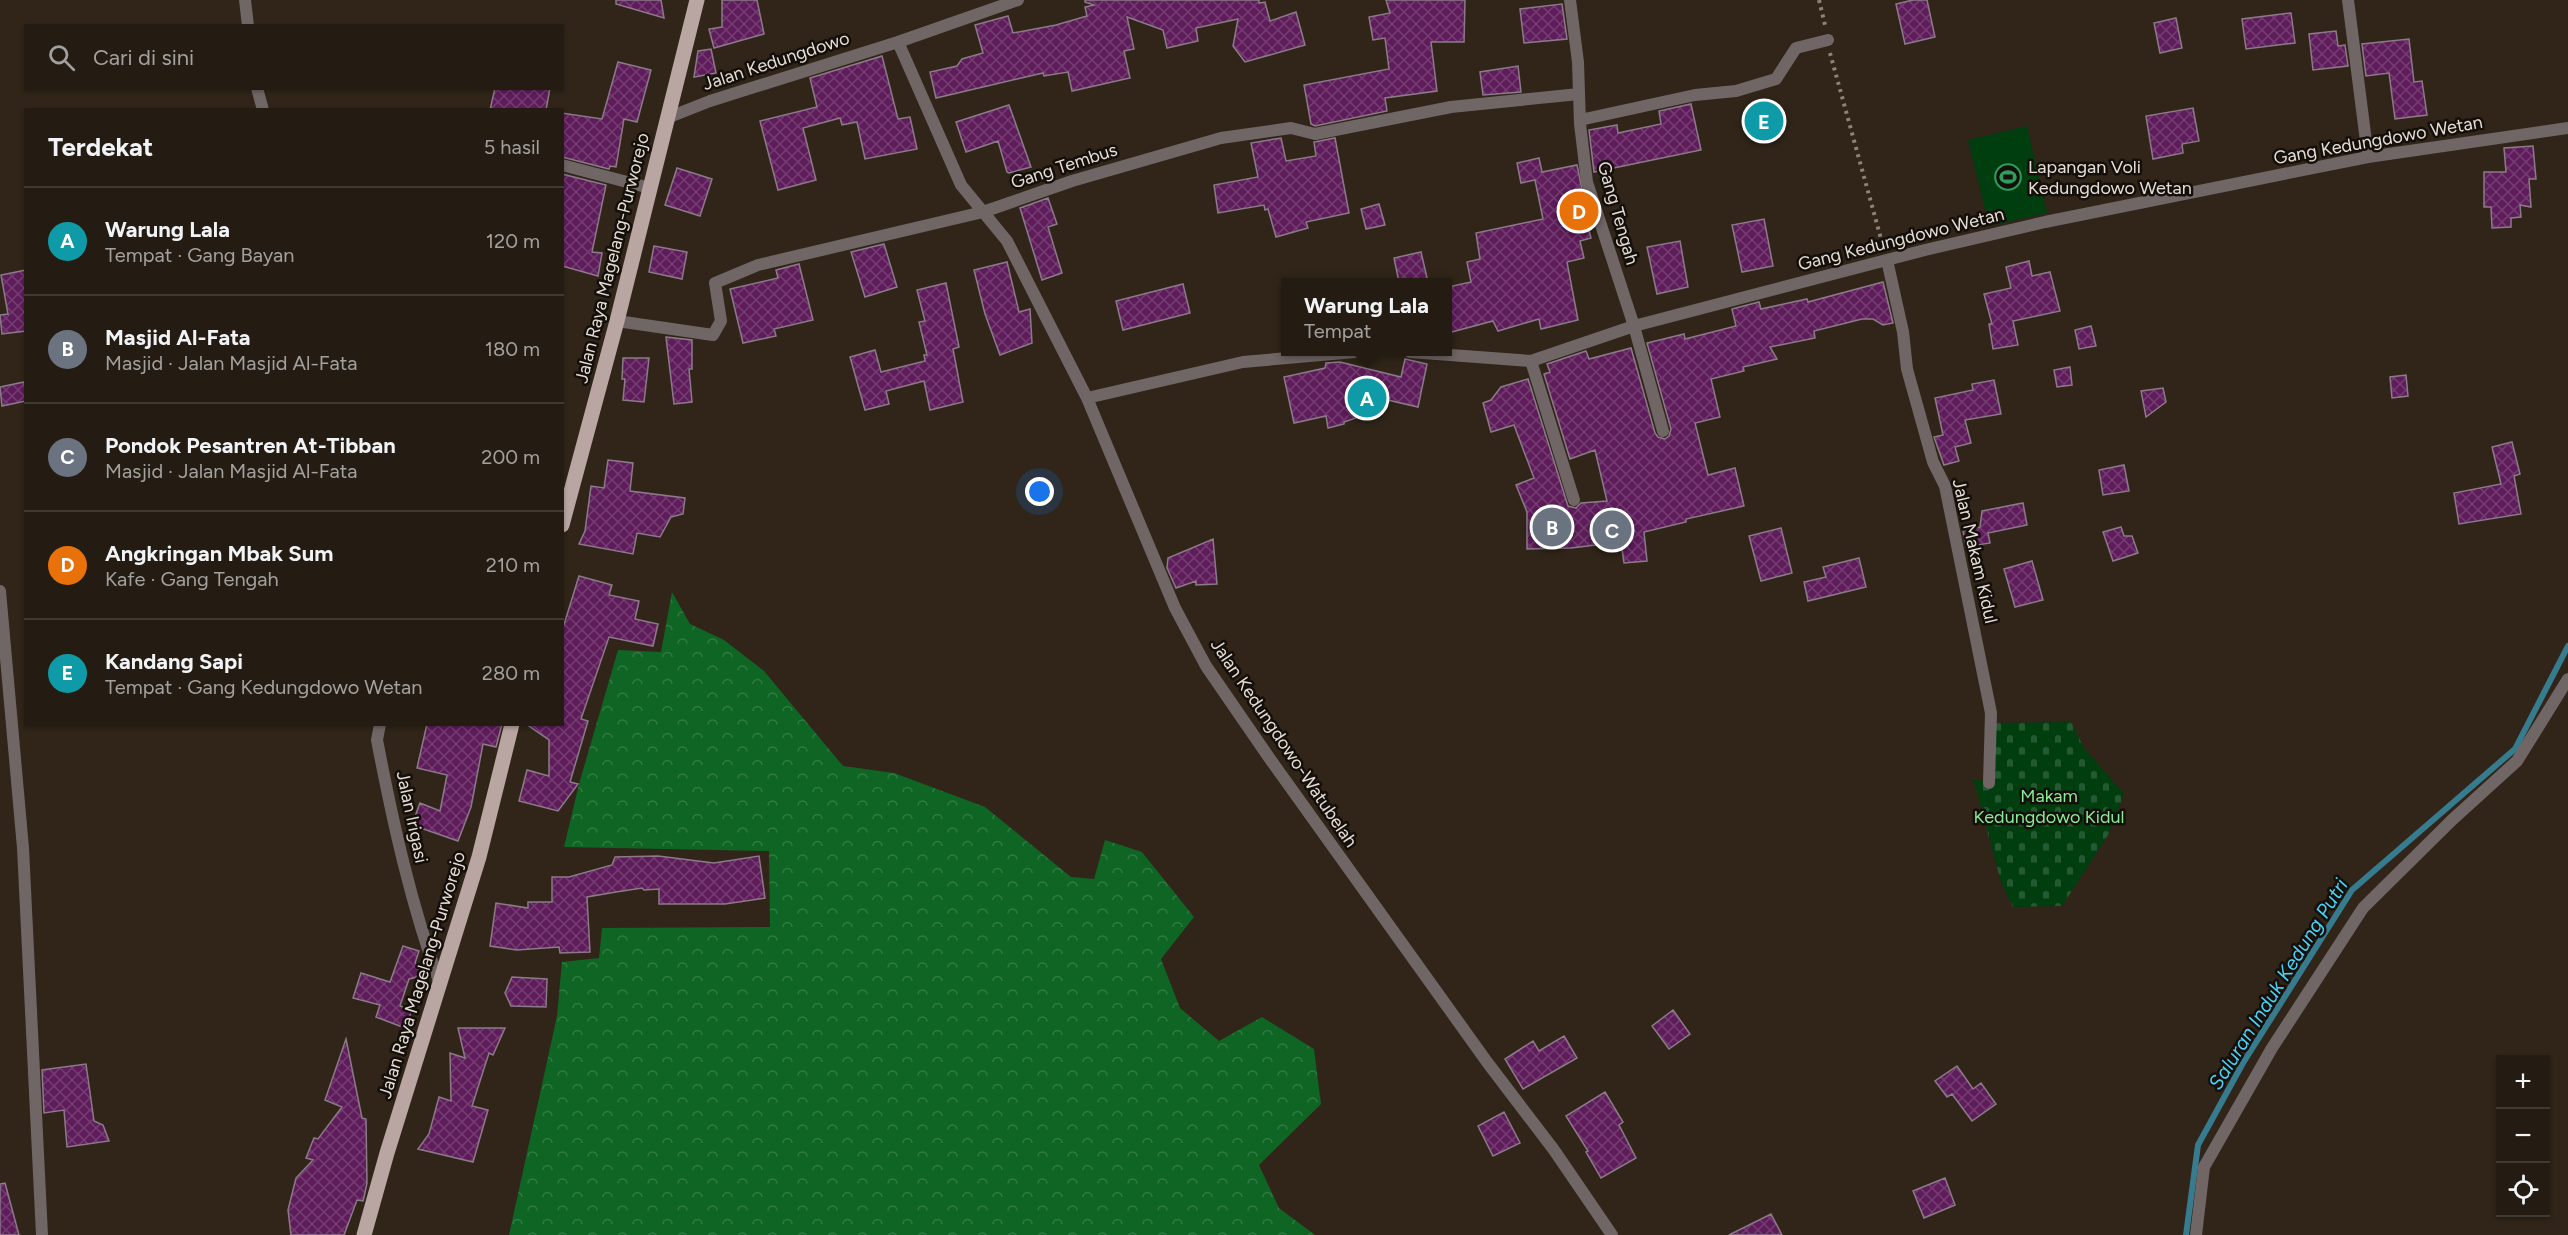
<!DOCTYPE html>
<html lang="id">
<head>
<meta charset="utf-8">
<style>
  body { margin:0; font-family:Figtree,sans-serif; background:#302920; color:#f1f3f6 }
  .controls { position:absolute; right:18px; bottom:18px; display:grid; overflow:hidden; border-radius:0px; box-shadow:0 2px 4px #0004 }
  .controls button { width:54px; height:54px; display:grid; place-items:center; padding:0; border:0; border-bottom:2px solid #413a32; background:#241c12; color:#f1f3f6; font:30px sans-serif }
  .you { position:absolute; left:1040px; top:492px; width:21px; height:21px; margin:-15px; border:4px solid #fff; border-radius:50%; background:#1a73e8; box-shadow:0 0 0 9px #1a73e833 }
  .badge { display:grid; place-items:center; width:39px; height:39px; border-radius:50%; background:#fa8fc6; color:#fff; font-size:20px; font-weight:700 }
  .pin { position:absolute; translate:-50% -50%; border:3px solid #fff; box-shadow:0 2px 6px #0006 }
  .popup { position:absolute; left:1281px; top:278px; width:171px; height:78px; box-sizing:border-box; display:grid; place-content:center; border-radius:0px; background:#241c12; filter:drop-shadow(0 2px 4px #0005); font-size:20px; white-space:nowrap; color:#a3a19f }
  .popup b { font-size:22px; color:#f1f3f6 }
  .popup::after { content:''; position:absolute; left:50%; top:100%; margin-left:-12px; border:12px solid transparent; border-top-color:#241c12 }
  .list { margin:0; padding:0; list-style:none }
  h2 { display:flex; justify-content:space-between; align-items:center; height:78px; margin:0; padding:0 24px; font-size:26px }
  h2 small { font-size:20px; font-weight:400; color:#a3a19f }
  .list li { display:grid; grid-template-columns:39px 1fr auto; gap:18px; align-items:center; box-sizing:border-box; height:108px; padding:0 24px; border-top:2px solid #413a32 }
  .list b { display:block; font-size:22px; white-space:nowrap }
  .list p { margin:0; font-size:20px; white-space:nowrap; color:#a3a19f }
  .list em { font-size:20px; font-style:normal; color:#a3a19f }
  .icon { flex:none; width:33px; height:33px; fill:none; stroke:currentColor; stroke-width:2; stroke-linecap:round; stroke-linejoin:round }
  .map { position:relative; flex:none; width:2568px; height:1235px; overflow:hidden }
  .search { position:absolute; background:#241c12; box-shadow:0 2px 4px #0004; left:24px; top:24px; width:540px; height:66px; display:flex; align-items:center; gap:15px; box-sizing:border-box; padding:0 21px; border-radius:0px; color:#a3a19f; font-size:22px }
  .panel { position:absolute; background:#241c12; box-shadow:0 2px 4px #0004; left:24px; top:108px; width:540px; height:618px; border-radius:0px }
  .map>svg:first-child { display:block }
  .grass { fill:#003e0f }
  .forest { fill:url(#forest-crowns) }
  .cemetery { fill:url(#cemetery-stones) }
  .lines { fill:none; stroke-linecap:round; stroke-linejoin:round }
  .stream { stroke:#367b8e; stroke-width:6 }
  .building { fill:url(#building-cross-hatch); stroke:#8b7b89; stroke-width:1.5 }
  .path { stroke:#8c8278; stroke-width:4; stroke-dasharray:3 4.5; stroke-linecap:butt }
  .service { stroke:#706665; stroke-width:12 }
  .minor { stroke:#706665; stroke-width:12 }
  .primary { stroke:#b9a5a2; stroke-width:15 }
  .labels { text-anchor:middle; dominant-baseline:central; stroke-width:5; stroke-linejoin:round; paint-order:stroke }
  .street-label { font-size:18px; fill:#e5ddd5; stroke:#140f0a }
  .poi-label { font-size:18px; fill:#e5ddd5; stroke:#140f0a; text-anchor:start }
  .park-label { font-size:18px; fill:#87ec93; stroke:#140f0a }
  .water-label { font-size:20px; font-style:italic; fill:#4bd2f6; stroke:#140f0a }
</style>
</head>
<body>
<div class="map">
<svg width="2568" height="1235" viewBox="0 0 2568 1235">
  <defs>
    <pattern id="forest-crowns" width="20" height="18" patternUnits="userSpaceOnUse" patternTransform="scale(1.5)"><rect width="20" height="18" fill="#0e6524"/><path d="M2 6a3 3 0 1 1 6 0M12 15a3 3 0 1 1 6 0" fill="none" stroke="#317b43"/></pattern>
    <pattern id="cemetery-stones" width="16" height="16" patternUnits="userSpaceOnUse" patternTransform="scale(1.5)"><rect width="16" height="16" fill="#003e0f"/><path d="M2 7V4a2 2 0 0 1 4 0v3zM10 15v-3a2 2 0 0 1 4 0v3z" fill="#255931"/></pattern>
    <pattern id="building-cross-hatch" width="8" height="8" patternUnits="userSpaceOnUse" patternTransform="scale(1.5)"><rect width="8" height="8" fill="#5e1c5b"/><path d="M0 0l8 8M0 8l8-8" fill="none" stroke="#753d72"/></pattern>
  </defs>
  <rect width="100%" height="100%" fill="#302518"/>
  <path class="grass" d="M 2027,126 L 2047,213 L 1989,226 L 1968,140 Z"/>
  <path class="forest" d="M 672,592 L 690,624 L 724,640 L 764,671 L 843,766 L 894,773 L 985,807 L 1071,877 L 1094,879 L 1105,840 L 1142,852 L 1194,917 L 1161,959 L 1180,1008 L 1219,1041 L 1262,1017 L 1314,1049 L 1321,1104 L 1259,1165 L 1279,1208 L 1315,1235 L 509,1235 L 557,1016 L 562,962 L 599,958 L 602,928 L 770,927 L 769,851 L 564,847 L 579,784 L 618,650 L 661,652 Z"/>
  <path class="cemetery" d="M 2071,722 L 2084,748 L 2124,794 L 2108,835 L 2062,906 L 2013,907 L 2001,882 L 1973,778 L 1989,783 L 1996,723 Z"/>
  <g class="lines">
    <path class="stream" d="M 2186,1235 L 2198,1145 L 2243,1063 L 2352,890 L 2515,749 L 2568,646"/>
  </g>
  <path class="building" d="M 616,0 L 661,0 L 664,18 L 616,4 Z
    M 722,0 L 757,0 L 764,34 L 714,48 L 709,29 L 722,27 Z
    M 1085,0 L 1259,0 L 1259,3 L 1265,2 L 1270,21 L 1296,12 L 1305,45 L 1245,62 L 1233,46 L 1238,19 L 1196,28 L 1198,41 L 1167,48 L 1163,30 L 1127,17 L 1134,49 L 1124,51 L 1130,78 L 1072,91 L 1068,72 L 1044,76 L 1043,73 L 936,98 L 930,72 L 957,66 L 962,59 L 983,53 L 975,25 L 1008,16 L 1013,33 L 1056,25 L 1087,16 L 1085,7 L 1094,5 L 1085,2 Z
    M 1386,0 L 1465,0 L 1464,42 L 1431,42 L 1437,91 L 1385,98 L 1387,111 L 1315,126 L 1311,124 L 1304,85 L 1389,69 L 1385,38 L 1373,40 L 1369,17 L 1390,13 Z
    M 1913,0 L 1927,0 L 1935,37 L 1905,44 L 1896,4 Z
    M 1562,4 L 1567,39 L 1524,43 L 1520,9 Z
    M 2291,13 L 2295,43 L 2246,49 L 2242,19 Z
    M 2176,18 L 2182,48 L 2160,53 L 2154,23 Z
    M 2336,31 L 2338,46 L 2345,45 L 2348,66 L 2313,70 L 2309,34 Z
    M 2409,39 L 2414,82 L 2422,81 L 2427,115 L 2395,119 L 2389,73 L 2366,76 L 2362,44 Z
    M 711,49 L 716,73 L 694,77 L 698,51 Z
    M 882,56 L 898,119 L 910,117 L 917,149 L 865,159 L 857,122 L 842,125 L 840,118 L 803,128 L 816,180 L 778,190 L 760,121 L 817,107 L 810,78 Z
    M 618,62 L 651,70 L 637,122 L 624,119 L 616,167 L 610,166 L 609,169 L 562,157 L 562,113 L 602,119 Z
    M 1518,66 L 1521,92 L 1483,95 L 1480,72 Z
    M 495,88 L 550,88 L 546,110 L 490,110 Z
    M 1691,104 L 1701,150 L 1594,172 L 1589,130 L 1617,125 L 1618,133 L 1661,124 L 1659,111 Z
    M 1009,105 L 1031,167 L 1009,173 L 1007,172 L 998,141 L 966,152 L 956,122 Z
    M 1773,106 L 1779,130 L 1756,137 L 1750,112 Z
    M 2193,108 L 2199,141 L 2182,144 L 2183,153 L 2153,159 L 2146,116 Z
    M 1281,138 L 1286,161 L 1316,156 L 1314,142 L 1335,138 L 1349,213 L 1306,222 L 1308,228 L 1276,237 L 1268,209 L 1265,210 L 1264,205 L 1218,213 L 1214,185 L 1258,177 L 1251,143 Z
    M 2533,146 L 2536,179 L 2529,179 L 2531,207 L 2520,205 L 2521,217 L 2511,218 L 2511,227 L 2492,228 L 2491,207 L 2484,207 L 2484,172 L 2506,172 L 2504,148 Z
    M 1539,158 L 1542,172 L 1577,165 L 1584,199 L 1581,200 L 1591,238 L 1580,241 L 1584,258 L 1567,262 L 1578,320 L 1541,329 L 1539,319 L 1498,331 L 1493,321 L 1448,333 L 1448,287 L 1471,282 L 1467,262 L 1480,259 L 1476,233 L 1543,219 L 1535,180 L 1521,183 L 1517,163 Z
    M 677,168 L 712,179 L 700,216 L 665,205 Z
    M 562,174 L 606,185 L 592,252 L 602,253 L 598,276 L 562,266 Z
    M 1048,198 L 1057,224 L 1048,227 L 1062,273 L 1042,280 L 1020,208 Z
    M 1379,204 L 1385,225 L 1366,229 L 1361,209 Z
    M 1764,219 L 1773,266 L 1742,272 L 1732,225 Z
    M 1680,241 L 1688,287 L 1657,294 L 1647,247 Z
    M 884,244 L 897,287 L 865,297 L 851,252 Z
    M 654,246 L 687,252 L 682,279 L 649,272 Z
    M 1421,252 L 1428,282 L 1399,282 L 1394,258 Z
    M 2029,261 L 2032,276 L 2050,272 L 2060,311 L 2013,321 L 2018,345 L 1993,349 L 1989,324 L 1992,324 L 1984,294 L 2011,288 L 2006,267 Z
    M 1007,262 L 1019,312 L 1030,309 L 1032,343 L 1000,355 L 985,314 L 974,270 Z
    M 799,264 L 813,320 L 774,329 L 776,336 L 743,343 L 730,289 L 778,278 L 776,270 Z
    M 26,270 L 26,331 L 2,334 L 0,315 L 8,314 L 1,275 Z
    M 1883,282 L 1893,323 L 1883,325 L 1873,319 L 1862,319 L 1814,331 L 1815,338 L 1770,347 L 1777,359 L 1743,367 L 1744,371 L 1711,379 L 1720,417 L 1695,423 L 1708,475 L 1735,468 L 1744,506 L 1686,519 L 1686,522 L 1644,532 L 1647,561 L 1624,563 L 1621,542 L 1571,548 L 1527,549 L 1527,512 L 1516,485 L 1534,478 L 1514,425 L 1491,432 L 1483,403 L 1491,400 L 1501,387 L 1528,379 L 1568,506 L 1576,508 L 1581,503 L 1607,501 L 1595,450 L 1570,459 L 1544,374 L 1550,372 L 1547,364 L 1586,351 L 1589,359 L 1631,348 L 1655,433 L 1658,437 L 1665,439 L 1669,436 L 1671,429 L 1647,343 L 1684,334 L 1685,339 L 1736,326 L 1732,309 L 1759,302 L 1761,309 L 1807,299 L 1808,302 Z
    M 946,283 L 959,347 L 953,349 L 963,402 L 930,410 L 924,381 L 886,391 L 889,404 L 865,410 L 850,357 L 875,350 L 881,372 L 925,361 L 924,355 L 927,355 L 919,322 L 925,321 L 917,290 Z
    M 1183,284 L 1190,313 L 1123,330 L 1116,301 Z
    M 2091,326 L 2096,346 L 2079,349 L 2075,330 Z
    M 666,337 L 692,340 L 692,369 L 689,369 L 692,402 L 674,404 Z
    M 623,358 L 649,358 L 644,402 L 623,400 L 625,379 L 622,379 Z
    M 1405,359 L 1427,364 L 1418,407 L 1379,398 L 1376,411 L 1344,422 L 1344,424 L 1328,428 L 1326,416 L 1294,423 L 1284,377 L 1325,368 L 1326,363 L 1340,362 L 1401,377 Z
    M 2070,367 L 2072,385 L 2057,387 L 2054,370 Z
    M 2406,375 L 2408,396 L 2392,398 L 2390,377 Z
    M 1994,380 L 2001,414 L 1965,420 L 1971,443 L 1955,447 L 1959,461 L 1944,465 L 1934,437 L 1943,435 L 1935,398 L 1973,390 L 1972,384 Z
    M 24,382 L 26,401 L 2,406 L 0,387 Z
    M 2163,388 L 2166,402 L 2146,417 L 2141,391 Z
    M 2512,442 L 2520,474 L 2514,476 L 2521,514 L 2459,524 L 2454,493 L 2501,484 L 2492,447 Z
    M 608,460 L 633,463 L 630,491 L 685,498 L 683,514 L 671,517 L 660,537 L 637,533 L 633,554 L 579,544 L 585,531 L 591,486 L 604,488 Z
    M 2124,465 L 2129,491 L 2103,495 L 2099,470 Z
    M 2023,503 L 2027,525 L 1988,533 L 1990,543 L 1966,547 L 1963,531 L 1980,527 L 1982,511 Z
    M 2121,527 L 2124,536 L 2132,536 L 2138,553 L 2113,561 L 2103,532 Z
    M 1781,528 L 1792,573 L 1761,581 L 1749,536 Z
    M 1213,539 L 1217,584 L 1196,585 L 1196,581 L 1176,588 L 1167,568 L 1168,558 Z
    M 1859,558 L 1866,587 L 1808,601 L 1804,582 L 1826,577 L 1823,567 Z
    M 2032,561 L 2043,600 L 2015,607 L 2004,569 Z
    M 579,576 L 612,585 L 609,595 L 639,601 L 635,619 L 658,624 L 653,646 L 609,637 L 581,719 L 588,721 L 570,782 L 578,784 L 558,811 L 519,801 L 527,770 L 549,776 L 549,740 L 526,724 L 562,724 L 562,631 Z
    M 427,724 L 502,724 L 496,747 L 483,744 L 471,807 L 458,841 L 412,825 L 420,803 L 440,811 L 447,775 L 417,768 Z
    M 658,856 L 714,863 L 759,856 L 765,898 L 725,904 L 659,904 L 659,889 L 644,890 L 642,888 L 616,892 L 587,897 L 590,952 L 560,953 L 559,947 L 517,950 L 490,946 L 496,903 L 528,908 L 528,902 L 552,902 L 552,877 L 569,877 L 612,865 L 615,857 Z
    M 403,946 L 419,951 L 415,963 L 423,968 L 417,977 L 409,979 L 400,1006 L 412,1010 L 405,1028 L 376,1017 L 380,1005 L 353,998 L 361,973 L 390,982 Z
    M 512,977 L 547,979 L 546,1007 L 511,1006 L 505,993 Z
    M 1673,1010 L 1690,1034 L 1669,1049 L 1652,1026 Z
    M 458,1028 L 505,1028 L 493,1055 L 489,1053 L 472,1106 L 488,1110 L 473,1162 L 418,1149 L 429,1134 L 439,1097 L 451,1101 L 450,1053 L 465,1058 Z
    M 1564,1036 L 1577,1058 L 1523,1089 L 1505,1059 L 1533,1041 L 1539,1051 Z
    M 346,1039 L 362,1118 L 366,1119 L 367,1183 L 364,1197 L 363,1201 L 357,1200 L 344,1235 L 291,1235 L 288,1210 L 296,1178 L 313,1160 L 306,1158 L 314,1138 L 318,1139 L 342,1107 L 325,1100 Z
    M 86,1064 L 94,1121 L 103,1125 L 109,1141 L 67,1147 L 64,1110 L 44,1113 L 42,1070 Z
    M 1957,1066 L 1973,1089 L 1981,1083 L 1996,1104 L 1972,1121 L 1952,1094 L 1947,1097 L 1935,1081 Z
    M 1605,1092 L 1623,1122 L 1619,1125 L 1636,1158 L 1601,1178 L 1586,1152 L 1588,1151 L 1566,1116 Z
    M 1504,1112 L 1520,1143 L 1493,1156 L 1478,1126 Z
    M 1945,1178 L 1955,1205 L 1924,1218 L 1913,1191 Z
    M 5,1183 L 19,1235 L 0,1235 L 0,1184 Z
    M 1771,1214 L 1782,1235 L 1729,1235 Z"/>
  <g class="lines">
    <path class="path" d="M 1819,0 L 1825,25
      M 1830,53 L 1883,246"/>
    <path class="service" d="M 2196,1235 L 2204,1167 L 2272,1048 L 2363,908 L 2452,820 L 2517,761 L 2568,679"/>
    <path class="minor" d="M 245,0 L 248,26
      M 1570,0 L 1578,62 L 1580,124 L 1587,182 L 1634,326 L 1663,431
      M 2348,0 L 2368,157
      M 898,42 L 961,185 L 1007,241 L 1087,398 L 1175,608 L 1206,666 L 1270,759 L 1487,1062 L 1554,1150 L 1612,1235
      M 257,88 L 263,110
      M 667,118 L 710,101 L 898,42 L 1018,0
      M 1580,120 L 1695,95 L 1736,91 L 1776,79 L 1796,48 L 1828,40
      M 562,165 L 650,188
      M 1887,260 L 1903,332 L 1907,369 L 1933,462 L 1945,486 L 1991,713 L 1989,783
      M 617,321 L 713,335 L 721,321 L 715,283 L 758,265 L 983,212 L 1072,181 L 1221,138 L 1291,128 L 1315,134 L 1451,107 L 1579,94
      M 1410,352 L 1531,361 L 1634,326 L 1925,250 L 2045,222 L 2368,157 L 2568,128
      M 1531,361 L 1574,500
      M 1087,398 L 1243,362 L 1355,352
      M 0,591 L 23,848 L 42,1235
      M 380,724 L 377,740 C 393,823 411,905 440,984"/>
    <path class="primary" d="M 562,525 L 617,321 L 697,0
      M 364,1235 L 387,1153 L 479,857 L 512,724"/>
  </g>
  <defs>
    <g id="stadium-ring" transform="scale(1.35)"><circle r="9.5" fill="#140f0a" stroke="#2e9e5b" stroke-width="1.5"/><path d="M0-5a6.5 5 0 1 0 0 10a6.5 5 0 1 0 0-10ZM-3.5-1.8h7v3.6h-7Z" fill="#2e9e5b"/></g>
  </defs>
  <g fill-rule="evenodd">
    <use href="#stadium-ring" x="2008" y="177"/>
  </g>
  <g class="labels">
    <g class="street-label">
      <text transform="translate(776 61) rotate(-18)">Jalan Kedungdowo</text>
      <text transform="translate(2378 140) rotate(-10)">Gang Kedungdowo Wetan</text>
      <text transform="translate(1064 166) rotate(-18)">Gang Tembus</text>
      <text transform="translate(1618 213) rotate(74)">Gang Tengah</text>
      <text transform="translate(1901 239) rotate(-14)">Gang Kedungdowo Wetan</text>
      <text transform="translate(612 258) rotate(-76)">Jalan Raya Magelang-Purworejo</text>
      <text transform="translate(1975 551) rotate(77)">Jalan Makam Kidul</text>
      <text transform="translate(1284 743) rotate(56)">Jalan Kedungdowo-Watubelah</text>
      <text transform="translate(412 817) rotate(78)">Jalan Irigasi</text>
      <text transform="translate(422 975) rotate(-73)">Jalan Raya Magelang-Purworejo</text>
    </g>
    <g class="poi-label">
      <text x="2028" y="167">Lapangan Voli<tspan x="2028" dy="21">Kedungdowo Wetan</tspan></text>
    </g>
    <g class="park-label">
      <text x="2049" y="796">Makam<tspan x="2049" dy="21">Kedungdowo Kidul</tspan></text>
    </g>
    <g class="water-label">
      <text transform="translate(2278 984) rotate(-58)">Saluran Induk Kedung Putri</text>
    </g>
  </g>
</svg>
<div class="controls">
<button>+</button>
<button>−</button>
<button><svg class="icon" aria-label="locate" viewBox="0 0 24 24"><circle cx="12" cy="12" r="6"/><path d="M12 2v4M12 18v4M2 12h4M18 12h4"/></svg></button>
</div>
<div class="you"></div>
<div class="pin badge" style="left:1367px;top:398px;background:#0f9aa8">A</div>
<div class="popup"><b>Warung Lala</b>Tempat</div>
<div class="pin badge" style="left:1552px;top:527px;background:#6b7280">B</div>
<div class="pin badge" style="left:1612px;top:530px;background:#6b7280">C</div>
<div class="pin badge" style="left:1579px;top:211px;background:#e8710a">D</div>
<div class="pin badge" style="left:1764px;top:121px;background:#0f9aa8">E</div>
<div class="search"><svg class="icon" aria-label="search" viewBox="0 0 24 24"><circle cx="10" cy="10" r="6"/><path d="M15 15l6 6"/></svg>Cari di sini</div>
<section class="panel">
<h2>Terdekat<small>5 hasil</small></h2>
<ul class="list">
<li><span class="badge" style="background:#0f9aa8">A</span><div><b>Warung Lala</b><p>Tempat · Gang Bayan</p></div><em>120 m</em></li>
<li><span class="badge" style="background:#6b7280">B</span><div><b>Masjid Al-Fata</b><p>Masjid · Jalan Masjid Al-Fata</p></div><em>180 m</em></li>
<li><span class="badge" style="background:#6b7280">C</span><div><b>Pondok Pesantren At-Tibban</b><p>Masjid · Jalan Masjid Al-Fata</p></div><em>200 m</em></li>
<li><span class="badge" style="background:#e8710a">D</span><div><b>Angkringan Mbak Sum</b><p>Kafe · Gang Tengah</p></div><em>210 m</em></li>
<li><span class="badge" style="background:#0f9aa8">E</span><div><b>Kandang Sapi</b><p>Tempat · Gang Kedungdowo Wetan</p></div><em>280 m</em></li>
</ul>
</section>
</div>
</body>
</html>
